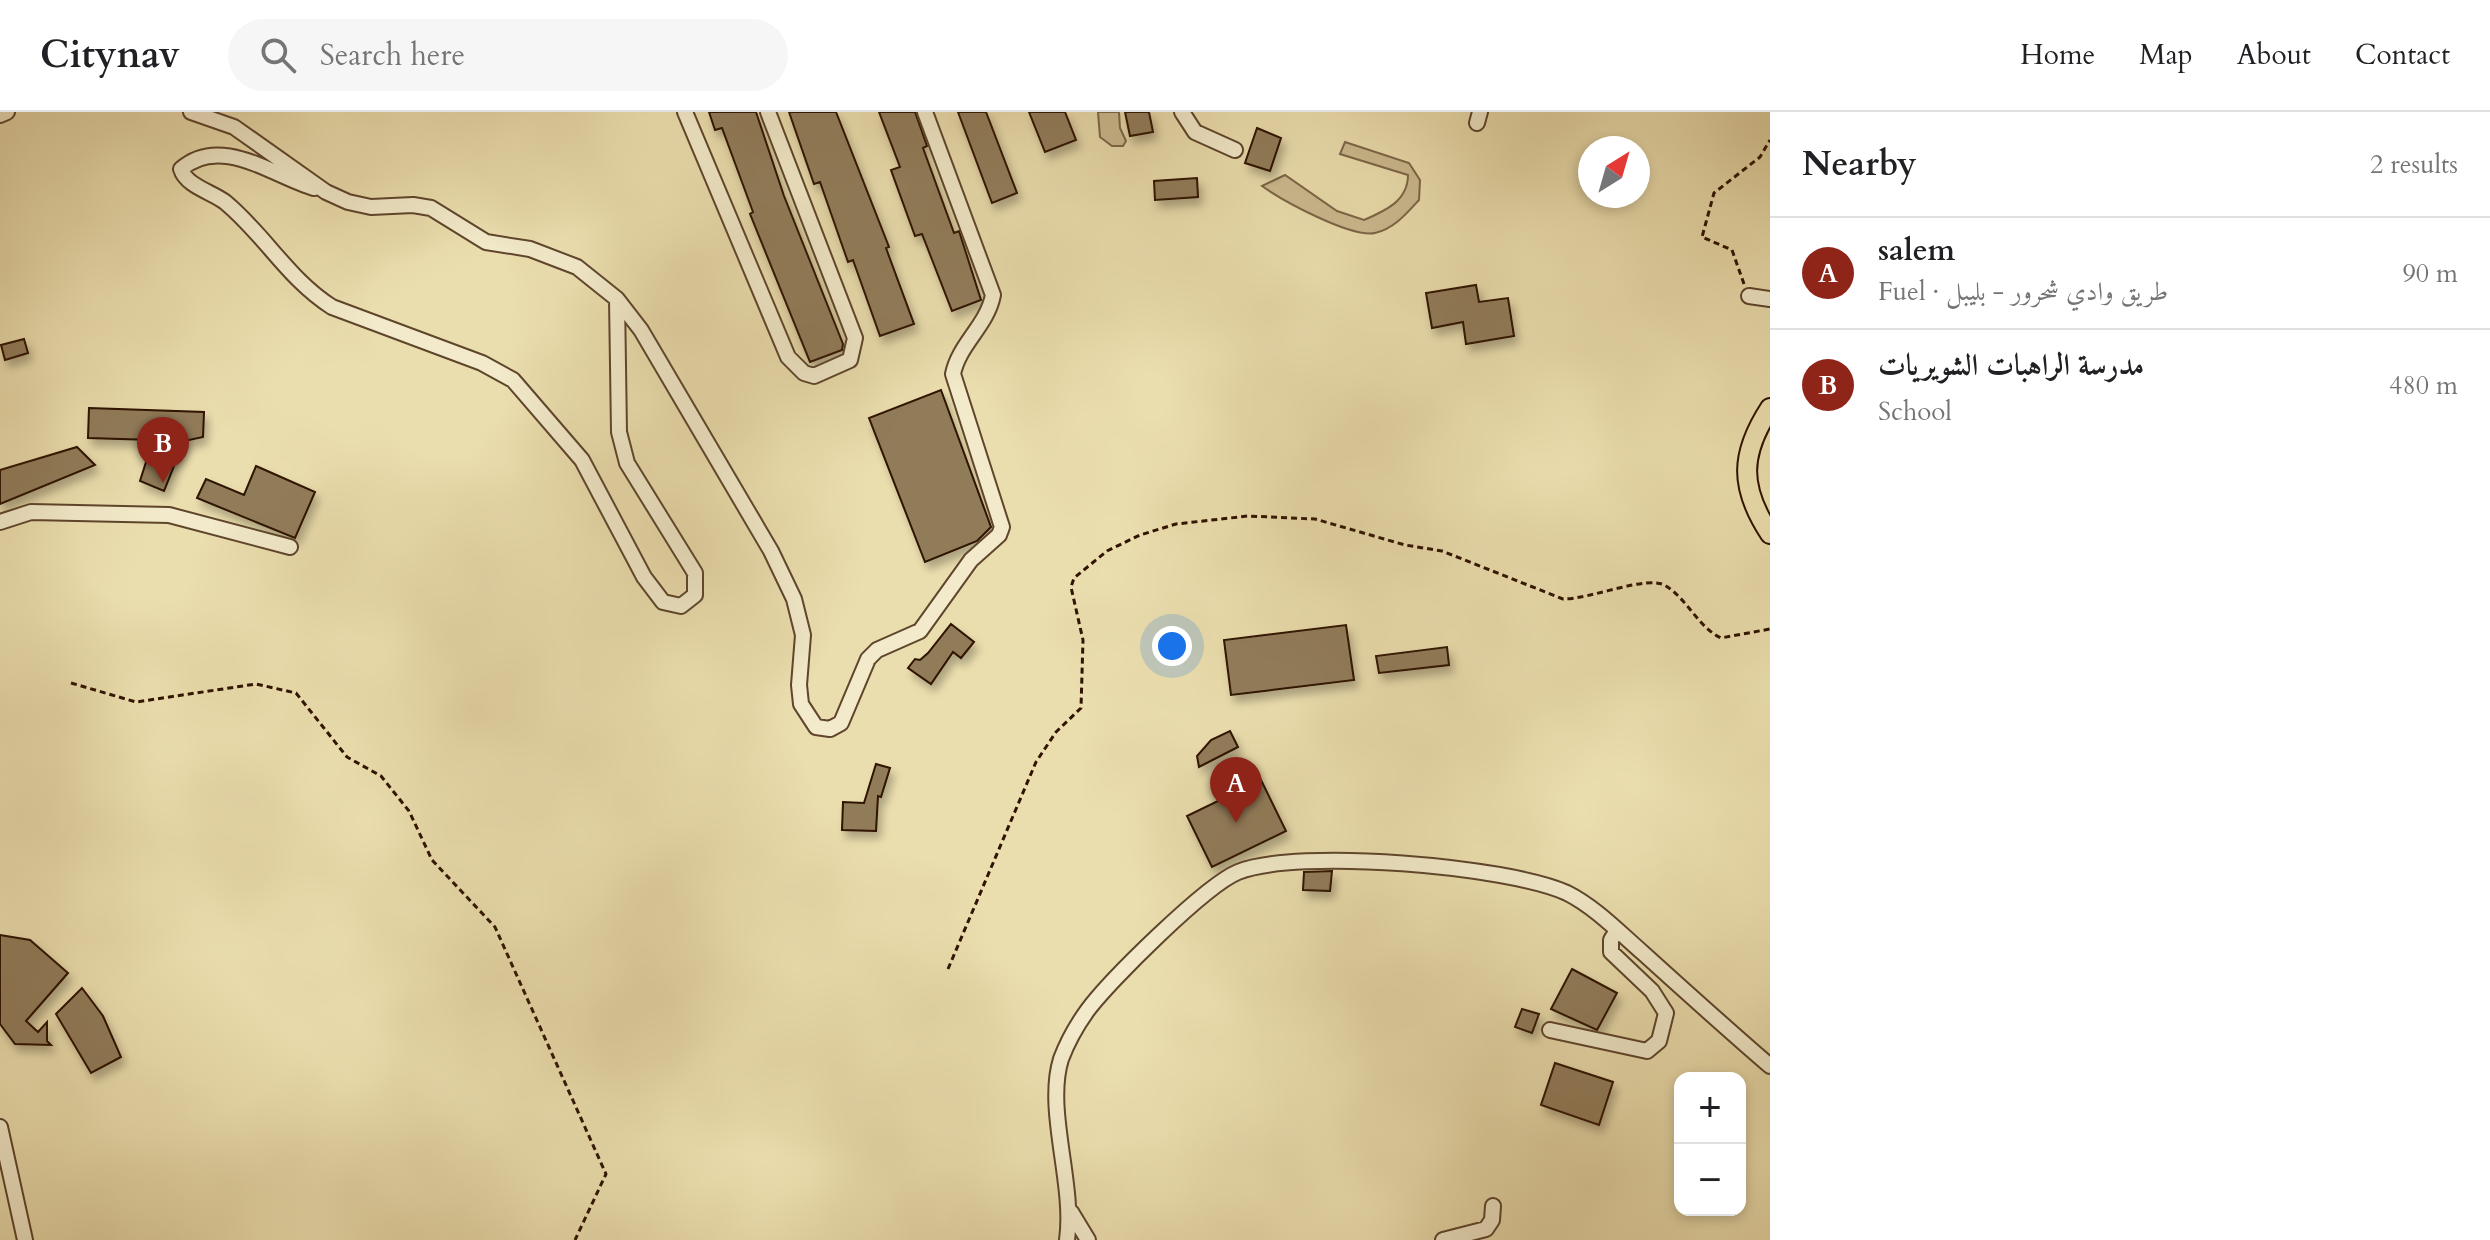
<!DOCTYPE html>
<html lang="en">
<head>
<meta charset="utf-8">
<style>
  body { margin:0; font-family:Cardo,Amiri,serif; background:#f6f6f6; color:#202124 }
  .controls { position:absolute; right:24px; bottom:24px; display:grid; overflow:hidden; border-radius:16px; box-shadow:0 4px 12px #0003 }
  .controls button { width:72px; height:72px; display:grid; place-items:center; padding:0; border:0; border-bottom:2px solid #e0e0e0; background:#fff; color:#202124; font:40px sans-serif }
  .compass { position:absolute; left:1578px; top:24px; width:72px; height:72px; border-radius:50%; background:#fff; box-shadow:0 4px 12px #0003; rotate:37deg }
  .you { position:absolute; left:1172px; top:534px; width:28px; height:28px; margin:-20px; border:6px solid #fff; border-radius:50%; background:#1a73e8; box-shadow:0 0 0 12px #1a73e833 }
  .badge { display:grid; place-items:center; width:52px; height:52px; border-radius:50%; background:#8f2418; color:#fff; font-size:26px; font-weight:700 }
  .pin { position:absolute; translate:-50% -66px; filter:drop-shadow(0 2px 4px #0008) }
  .pin::after { content:''; position:absolute; top:42px; width:28px; height:24px; background:inherit; clip-path:polygon(0 0,100% 0,50% 100%) }
  .list { margin:0; padding:0; list-style:none }
  h2 { display:flex; justify-content:space-between; align-items:center; height:104px; margin:0; padding:0 32px; font-size:34px }
  h2 small { font-size:26px; font-weight:400; color:#757577 }
  .list li { display:grid; grid-template-columns:52px 1fr auto; gap:24px; align-items:center; box-sizing:border-box; height:112px; padding:0 32px; border-top:2px solid #e0e0e0 }
  .list b { display:block; font-size:30px; white-space:nowrap }
  .list p { margin:0; font-size:26px; white-space:nowrap; color:#757577 }
  .list em { font-size:26px; font-style:normal; color:#757577 }
  .icon { flex:none; width:44px; height:44px; fill:none; stroke:currentColor; stroke-width:2; stroke-linecap:round; stroke-linejoin:round }
  .map { position:relative; flex:none; width:1770px; height:1128px; overflow:hidden }
  header { display:flex; align-items:center; gap:48px; box-sizing:border-box; height:112px; padding:0 40px; background:#fff; border-bottom:2px solid #e0e0e0 }
  header strong { font-size:38px }
  nav { display:flex; gap:44px; margin-inline-start:auto; font-size:28px }
  .search { width:560px; height:72px; background:#f6f6f6; display:flex; align-items:center; gap:20px; box-sizing:border-box; padding:0 28px; border-radius:44px; color:#757577; font-size:30px }
  main { display:flex }
  aside { flex:1; background:#fff }
  .map>svg:first-child { display:block }
  .green { fill:#cbbb90; stroke:#7d6648; stroke-width:2 }
  .building { fill:#917c5a; stroke:#2f1200; stroke-width:2; filter:url(#shadow) }
  .lines { fill:none; stroke-linecap:round; stroke-linejoin:round }
  .minor-casing { stroke:#5e452c; stroke-width:18 }
  .major-casing { stroke:#2f1200; stroke-width:22 }
  .path { stroke:#2f1200; stroke-width:3; stroke-dasharray:6 4; stroke-linecap:butt }
  .minor { stroke:#f2eaca; stroke-width:14 }
  .major { stroke:#ebdeae; stroke-width:18 }
</style>
</head>
<body>
<header>
<strong>Citynav</strong>
<div class="search"><svg class="icon" aria-label="search" viewBox="0 0 24 24"><circle cx="10" cy="10" r="6"/><path d="M15 15l6 6"/></svg>Search here</div>
<nav><a>Home</a><a>Map</a><a>About</a><a>Contact</a></nav>
</header>
<main>
<div class="map">
<svg width="1770" height="1128" viewBox="0 0 1770 1128">
  <defs>
    <filter id="shadow"><feDropShadow dx="4" dy="7" stdDeviation="4" flood-color="#0004"/></filter>
  </defs>
  <rect width="100%" height="100%" fill="#ebdeae"/>
  <filter id="stains"><feTurbulence type="fractalNoise" baseFrequency=".0025" numOctaves="4"/><feColorMatrix values="0 0 0 0 .2 0 0 0 0 .09 0 0 0 0 .02 0 0 0 .5 -.17"/></filter>
  <radialGradient id="worn" r=".72"><stop offset=".6" stop-color="#630" stop-opacity="0"/><stop offset="1" stop-color="#630" stop-opacity=".3"/></radialGradient>
  <path class="green" d="M 1098,0 L 1119,0 L 1120,16 L 1126,29 L 1123,34 L 1112,34 L 1100,25 Z
    M 1345,30 L 1409,51 L 1420,68 L 1419,88 C 1407,101 1394,117 1375,121 C 1351,126 1283,89 1262,74 L 1285,63 L 1337,99 L 1364,108 C 1385,99 1408,89 1408,63 L 1340,42 Z"/>
  <path class="building" d="M 709,0 L 756,0 L 784,84 L 843,232 L 842,238 L 810,250 L 750,102 L 753,100 L 722,16 L 715,18 Z
    M 789,0 L 836,0 L 889,135 L 886,136 L 914,212 L 880,224 L 853,148 L 848,150 L 820,70 L 814,72 Z
    M 879,0 L 915,0 L 927,34 L 923,36 L 954,121 L 959,119 L 981,188 L 952,199 L 922,122 L 915,124 L 891,58 L 900,55 Z
    M 958,0 L 986,0 L 1017,81 L 992,91 Z
    M 1029,0 L 1065,0 L 1076,28 L 1045,40 Z
    M 1125,0 L 1149,0 L 1153,20 L 1130,24 Z
    M 1257,16 L 1281,26 L 1270,59 L 1245,51 Z
    M 1197,66 L 1198,85 L 1155,88 L 1154,69 Z
    M 1476,173 L 1479,190 L 1508,186 L 1514,224 L 1466,232 L 1463,210 L 1432,216 L 1426,181 Z
    M 24,227 L 28,241 L 5,248 L 1,233 Z
    M 941,278 L 991,415 L 977,429 L 925,450 L 869,306 Z
    M 89,296 L 204,300 L 203,325 L 184,329 L 164,379 L 140,369 L 153,328 L 88,326 Z
    M 77,335 L 95,353 L 0,392 L 0,358 Z
    M 256,354 L 315,380 L 295,426 L 197,386 L 206,367 L 244,383 Z
    M 951,512 L 974,530 L 961,546 L 953,540 L 931,572 L 908,556 L 915,547 L 920,548 L 928,541 Z
    M 1346,513 L 1354,568 L 1231,583 L 1224,528 Z
    M 1447,535 L 1449,553 L 1379,561 L 1376,544 Z
    M 1230,619 L 1238,635 L 1199,655 L 1197,644 L 1211,628 Z
    M 876,652 L 890,656 L 881,685 L 878,684 L 876,719 L 842,718 L 843,690 L 864,691 Z
    M 1261,668 L 1286,719 L 1212,755 L 1187,704 Z
    M 1332,759 L 1330,779 L 1303,778 L 1304,760 Z
    M 0,823 L 30,828 L 68,861 L 26,909 L 38,920 L 47,910 L 47,929 L 51,933 L 15,932 L 0,912 Z
    M 1572,857 L 1617,881 L 1597,918 L 1551,897 Z
    M 82,876 L 103,904 L 121,945 L 91,961 L 56,902 Z
    M 1522,897 L 1539,902 L 1532,921 L 1515,915 Z
    M 1555,951 L 1613,970 L 1599,1013 L 1541,993 Z"/>
  <g class="lines">
    <g class="minor-casing">
      <path id="minor" d="M 191,0 L 234,15 L 326,80 L 348,90 L 371,95 L 413,93 L 431,96 L 486,130 L 530,137 L 577,155 L 617,187 L 641,218 L 771,439 L 794,487 L 803,523 L 799,573 L 801,592 L 816,615 L 830,617 L 841,611 L 868,547 L 877,538 L 920,519 L 971,448 L 999,423 L 1002,415 L 953,262 C 959,232 987,214 993,183 L 925,0
        M 685,0 L 788,245 L 804,261 L 814,264 L 850,248 L 855,226 L 768,0
        M 1182,0 L 1195,20 L 1235,38
        M 0,3 L 7,0
        M 1477,11 L 1480,0
        M 314,76 C 273,64 221,22 181,57 C 186,74 212,80 225,90 C 265,123 288,167 332,195 L 482,251 L 513,268 L 582,348 L 644,465 L 663,490 L 681,494 L 695,483 L 695,461 L 627,351 L 619,320 L 617,187
        M 1749,184 L 1770,187
        M 0,410 L 31,400 L 169,403 L 290,435
        M 1550,918 L 1647,939 L 1659,929 L 1666,901 L 1652,879 L 1611,840 L 1611,828 L 1617,818
        M 0,1015 L 25,1128
        M 1071,1100 L 1088,1128
        M 1067,1128 C 1075,1072 1045,998 1061,947 C 1067,931 1077,913 1087,899 C 1109,869 1206,773 1238,760 C 1297,736 1508,754 1567,781 C 1595,795 1620,821 1643,841 C 1685,879 1727,917 1770,954
        M 1443,1128 L 1486,1117 L 1492,1108 L 1493,1094"/>
    </g>
    <g class="major-casing">
      <path id="major" d="M 1770,296 C 1740,342 1739,375 1770,422"/>
    </g>
    <path class="path" d="M 1744,172 L 1732,138 L 1702,125 L 1714,81 L 1760,45 L 1770,28
      M 71,571 L 136,590 L 256,572 L 296,581 L 347,645 L 381,664 L 409,699 L 432,748 L 495,815 L 606,1062 L 575,1128
      M 948,857 L 1036,650 L 1056,620 L 1081,596 L 1083,528 L 1071,475 L 1074,466 L 1107,439 L 1140,423 L 1176,412 L 1248,404 L 1315,407 L 1405,433 L 1442,439 L 1563,487 C 1592,487 1649,462 1666,474 C 1688,488 1698,515 1721,526 L 1770,517"/>
    <use href="#minor" class="minor"/>
    <use href="#major" class="major"/>
  </g>
  <rect width="100%" height="100%" filter="url(#stains)"/>
  <rect width="100%" height="100%" fill="url(#worn)"/>
</svg>
<div class="controls">
<button>+</button>
<button>−</button>
</div>
<svg class="compass" viewBox="-18 -18 36 36"><path d="M0-13l5 13h-10z" fill="#e53935"/><path d="M0 13l5-13h-10z" fill="#757577"/></svg>
<div class="you"></div>
<div class="pin badge" style="left:1236px;top:711px">A</div>
<div class="pin badge" style="left:163px;top:371px">B</div>
</div>
<aside>
<h2>Nearby<small>2 results</small></h2>
<ul class="list">
<li><span class="badge">A</span><div><b>salem</b><p>Fuel · طريق وادي شحرور - بليبل</p></div><em>90 m</em></li>
<li><span class="badge">B</span><div><b>مدرسة الراهبات الشويريات</b><p>School</p></div><em>480 m</em></li>
</ul>
</aside>
</main>
</body>
</html>
